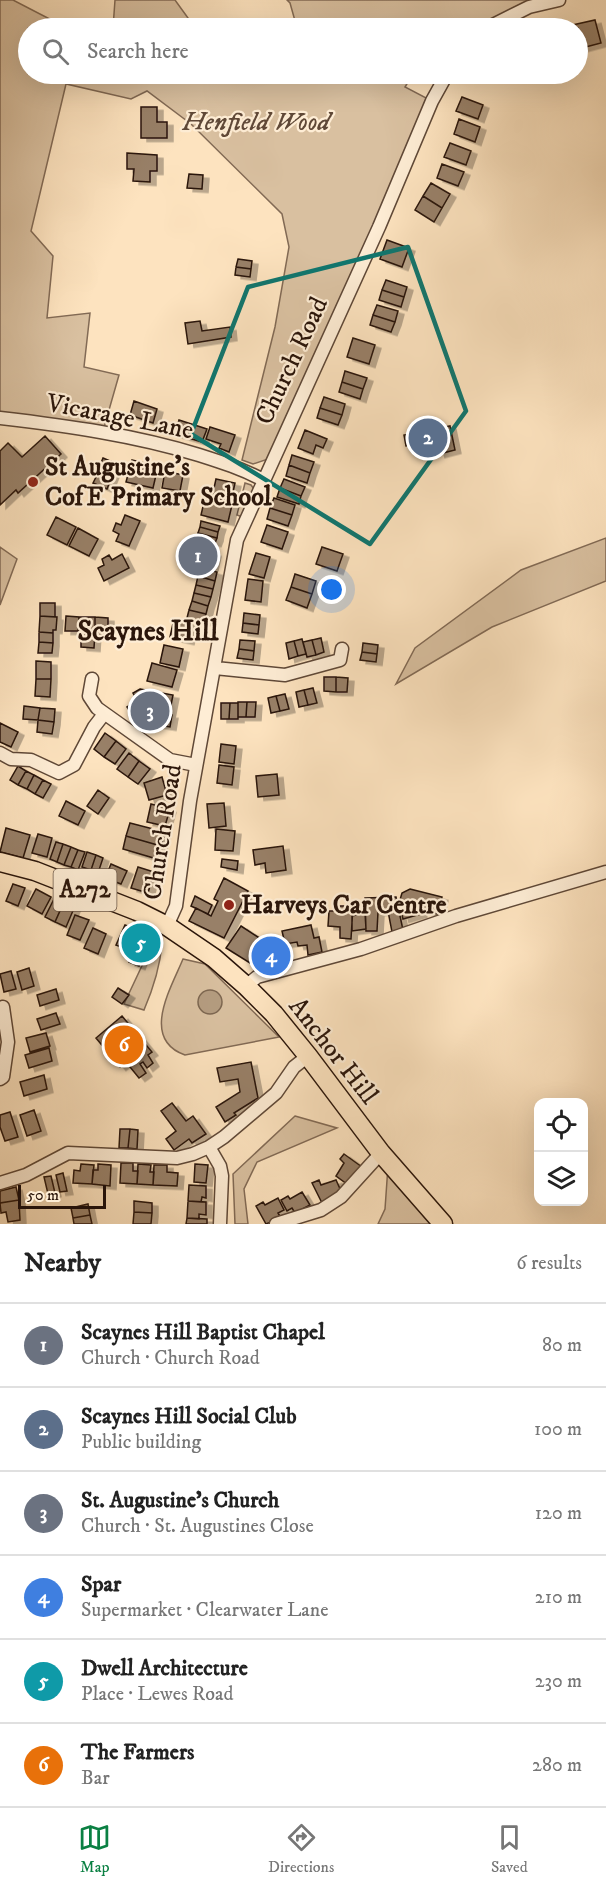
<!DOCTYPE html>
<html lang="en">
<head>
<meta charset="utf-8">
<style>
  body { margin:0; font-family:"IM FELL DW Pica",serif; background:#f6f6f6; color:#222 }
  .controls { position:absolute; right:18px; bottom:18px; display:grid; overflow:hidden; border-radius:12px; box-shadow:0 6px 24px #0002 }
  .controls button { width:54px; height:54px; display:grid; place-items:center; padding:0; border:0; border-bottom:2px solid #e0e0e0; background:#fff; color:#222; font:30px sans-serif }
  .scale { position:absolute; left:18px; bottom:15px; width:88px; box-sizing:border-box; padding-left:6px; border:3px solid #2a150a; border-top:0; font-size:16px; line-height:21px; white-space:nowrap; color:#2a150a; -webkit-text-stroke:4px #feedd5; paint-order:stroke }
  .you { position:absolute; left:332px; top:590px; width:21px; height:21px; margin:-15px; border:4px solid #fff; border-radius:50%; background:#1a73e8; box-shadow:0 0 0 9px #1a73e833 }
  .badge { display:grid; place-items:center; width:39px; height:39px; border-radius:50%; background:#0b8043; color:#fff; font-size:20px; font-weight:700 }
  .pin { position:absolute; translate:-50% -50%; border:3px solid #fff; box-shadow:0 2px 6px #0006 }
  .list { margin:0; padding:0; list-style:none }
  h2 { display:flex; justify-content:space-between; align-items:center; height:78px; margin:0; padding:0 24px; font-size:26px }
  h2 small { font-size:20px; font-weight:400; color:#767676 }
  .list li { display:grid; grid-template-columns:39px 1fr auto; gap:18px; align-items:center; box-sizing:border-box; height:84px; padding:0 24px; border-top:2px solid #e0e0e0 }
  .list b { display:block; font-size:22px; white-space:nowrap }
  .list p { margin:0; font-size:20px; white-space:nowrap; color:#767676 }
  .list em { font-size:20px; font-style:normal; color:#767676 }
  .icon { flex:none; width:33px; height:33px; fill:none; stroke:currentColor; stroke-width:2; stroke-linecap:round; stroke-linejoin:round }
  .map { position:relative; flex:none; width:606px; height:1224px; overflow:hidden }
  .search { position:absolute; background:#fff; box-shadow:0 6px 24px #0002; left:18px; right:18px; top:18px; height:66px; display:flex; align-items:center; gap:15px; box-sizing:border-box; padding:0 21px; border-radius:33px; color:#767676; font-size:22px }
  .sheet { height:582px; background:#fff }
  nav { display:flex; justify-content:space-around; align-items:center; box-sizing:border-box; height:84px; border-top:2px solid #e0e0e0; background:#fff; font-size:16px; color:#767676 }
  nav a { display:grid; justify-items:center; gap:3px }
  nav .on { color:#0b8043 }
  .map>svg:first-child { display:block }
  .green { fill:#d9c0a0; stroke:#826a55; stroke-width:1.5 }
  .water { fill:#b59d81; stroke:#7d6751; stroke-width:1.5 }
  .building { fill:#988068; stroke:#2a150a; stroke-width:1.5; filter:url(#shadow) }
  .lines { fill:none; stroke-linecap:round; stroke-linejoin:round }
  .minor-casing { stroke:#5f4837; stroke-width:15 }
  .highway-casing { stroke:#2a150a; stroke-width:21 }
  .minor { stroke:#feedd5; stroke-width:12 }
  .highway { stroke:#fde3bf; stroke-width:18 }
  .marked { fill:none; stroke:#0f766e; stroke-width:4.5; stroke-linejoin:round }
  .poi-dot { fill:#8f2418; stroke:#feedd5; stroke-width:2 }
  .labels { text-anchor:middle; dominant-baseline:central; stroke-width:4.5; stroke-linejoin:round; paint-order:stroke }
  .shield { fill:#feedd5; stroke:#6a5647; stroke-width:1.5 }
  .shield-label { font-size:24px; font-weight:bold; fill:#2a150a }
  .park-label { font-size:26px; font-style:italic; fill:#5f4837; stroke:#feedd5 }
  .street-label { font-size:26px; fill:#2a150a; stroke:#feedd5 }
  .poi-label { font-size:26px; font-weight:bold; fill:#2a150a; stroke:#feedd5; text-anchor:start }
  .quarter-label { font-size:28px; font-weight:bold; fill:#2a150a; stroke:#feedd5 }
</style>
</head>
<body>
<div class="map">
<svg width="606" height="1224" viewBox="0 0 606 1224">
  <defs>
    <filter id="shadow"><feDropShadow dx="6" dy="3.5" stdDeviation="0" flood-color="#0004"/></filter>
  </defs>
  <rect width="100%" height="100%" fill="#fde3bf"/>
  <filter id="stains"><feTurbulence type="fractalNoise" baseFrequency=".00333" numOctaves="4"/><feColorMatrix values="0 0 0 0 .2 0 0 0 0 .09 0 0 0 0 .02 0 0 0 .5 -.17"/></filter>
  <radialGradient id="worn" r=".72"><stop offset=".6" stop-color="#630" stop-opacity="0"/><stop offset="1" stop-color="#630" stop-opacity=".3"/></radialGradient>
  <path class="green" d="M 0,0 L 13,0 L 67,28 L 28,28 L 28,74 L 413,74 L 405,87 L 432,101 L 274,457 L 253,464 L 242,460 L 275,327 L 289,247 L 282,214 L 191,124 L 147,91 L 131,99 L 66,84 L 31,231 L 53,256 L 47,318 L 90,313 L 84,367 L 119,375 L 103,431 L 0,418 Z
    M 115,0 L 175,0 L 188,18 L 187,28 L 113,28 Z
    M 287,0 L 530,0 L 479,28 L 297,28 L 290,3 Z
    M 245,483 L 251,485 L 254,489 L 248,519 L 237,515 Z
    M 606,538 L 606,581 L 492,627 L 396,684 L 415,648 L 521,570 Z
    M 0,547 L 17,559 L 0,605 Z
    M 155,938 L 162,944 C 160,967 153,989 144,1010 L 124,1004 Z
    M 183,959 L 205,964 L 279,1037 L 185,1055 C 140,1039 171,988 183,959 Z
    M 295,1116 L 337,1128 L 257,1162 L 244,1189 L 248,1224 L 235,1224 L 233,1174 Z
    M 388,1166 L 440,1224 L 378,1224 L 385,1209 Z"/>
  <path class="water" d="M198 1002a12 12 0 1 1 24 0a12 12 0 1 1-24 0Z"/>
  <path class="building" d="M 595,20 L 601,43 L 578,49 L 578,28 L 559,28 Z
    M 462,97 L 483,105 L 478,119 L 456,111 Z
    M 141,107 L 157,107 L 157,122 L 167,122 L 167,138 L 141,138 Z
    M 459,119 L 480,127 L 475,142 L 454,134 Z
    M 450,143 L 471,151 L 466,165 L 444,157 Z
    M 127,153 L 157,155 L 157,171 L 150,171 L 150,182 L 133,181 L 134,169 L 127,169 Z
    M 442,164 L 464,172 L 458,186 L 437,178 Z
    M 189,174 L 203,175 L 202,189 L 187,188 Z
    M 431,183 L 450,194 L 442,208 L 423,196 Z
    M 423,196 L 442,208 L 434,222 L 415,210 Z
    M 387,240 L 409,248 L 402,267 L 380,259 Z
    M 238,259 L 252,261 L 251,269 L 236,267 Z
    M 236,267 L 251,269 L 250,277 L 235,275 Z
    M 386,280 L 407,287 L 404,297 L 382,290 Z
    M 382,290 L 404,297 L 401,307 L 379,300 Z
    M 377,305 L 398,311 L 395,322 L 373,315 Z
    M 373,315 L 395,322 L 391,332 L 370,325 Z
    M 200,321 L 202,331 L 230,327 L 231,337 L 188,344 L 185,323 Z
    M 353,338 L 375,345 L 369,364 L 347,357 Z
    M 345,371 L 367,378 L 363,389 L 342,382 Z
    M 342,382 L 363,389 L 360,399 L 339,392 Z
    M 324,397 L 345,404 L 342,415 L 320,408 Z
    M 134,401 L 157,409 L 153,423 L 130,415 Z
    M 320,408 L 342,415 L 338,425 L 317,418 Z
    M 179,420 L 207,429 L 202,442 L 175,434 Z
    M 450,426 L 455,450 L 439,454 L 435,441 L 406,446 L 404,435 Z
    M 210,427 L 235,435 L 229,452 L 219,448 L 221,444 L 206,439 Z
    M 305,430 L 327,439 L 323,448 L 316,445 L 313,454 L 298,448 Z
    M 45,436 L 61,454 L 18,493 L 16,490 L 0,505 L 0,451 L 8,443 L 22,457 Z
    M 292,455 L 314,462 L 310,473 L 289,465 Z
    M 103,458 L 117,464 L 107,489 L 93,483 L 96,477 L 91,474 L 94,466 L 99,468 Z
    M 132,460 L 145,463 L 143,472 L 156,475 L 153,488 L 126,482 Z
    M 289,465 L 310,473 L 307,483 L 286,476 Z
    M 165,471 L 183,475 L 180,491 L 162,488 Z
    M 216,479 L 235,483 L 231,501 L 212,497 Z
    M 284,479 L 305,487 L 301,496 L 280,488 Z
    M 280,488 L 301,496 L 299,504 L 277,497 Z
    M 205,498 L 232,505 L 228,522 L 201,515 Z
    M 274,498 L 295,505 L 292,515 L 270,508 Z
    M 270,508 L 292,515 L 288,526 L 267,519 Z
    M 125,515 L 140,521 L 129,546 L 116,541 L 119,534 L 113,531 L 116,523 L 121,525 Z
    M 56,517 L 76,527 L 67,545 L 47,535 Z
    M 201,521 L 220,526 L 218,532 L 200,527 Z
    M 267,525 L 288,532 L 282,549 L 261,542 Z
    M 200,527 L 218,532 L 217,538 L 198,533 Z
    M 78,528 L 98,539 L 89,556 L 69,546 Z
    M 198,533 L 217,538 L 215,543 L 197,538 Z
    M 184,545 L 215,553 L 212,567 L 180,559 Z
    M 322,547 L 343,554 L 337,571 L 316,564 Z
    M 256,553 L 270,557 L 264,578 L 249,574 Z
    M 122,554 L 129,568 L 104,581 L 98,568 L 104,565 L 102,559 L 109,555 L 112,560 Z
    M 200,568 L 217,572 L 215,581 L 198,576 Z
    M 295,574 L 316,581 L 312,594 L 291,587 Z
    M 198,576 L 215,581 L 213,589 L 196,585 Z
    M 248,579 L 263,581 L 261,602 L 245,600 Z
    M 196,585 L 213,589 L 211,597 L 194,593 Z
    M 291,587 L 312,594 L 307,608 L 286,600 Z
    M 194,593 L 211,597 L 208,606 L 192,601 Z
    M 192,601 L 208,606 L 206,614 L 189,610 Z
    M 40,603 L 55,603 L 55,617 L 40,616 Z
    M 189,610 L 206,614 L 204,622 L 187,618 Z
    M 244,613 L 260,615 L 259,625 L 243,623 Z
    M 40,616 L 57,617 L 56,630 L 53,630 L 53,633 L 39,632 Z
    M 66,616 L 79,617 L 78,631 L 65,631 Z
    M 79,617 L 95,617 L 95,632 L 78,631 Z
    M 95,617 L 108,618 L 108,632 L 95,632 Z
    M 174,619 L 192,623 L 188,641 L 170,637 Z
    M 243,623 L 259,625 L 258,634 L 242,632 Z
    M 81,631 L 95,632 L 94,648 L 81,647 Z
    M 39,632 L 53,633 L 53,643 L 39,642 Z
    M 321,638 L 324,652 L 316,655 L 312,640 Z
    M 302,639 L 306,654 L 298,656 L 294,641 Z
    M 240,640 L 255,641 L 254,651 L 239,649 Z
    M 312,640 L 316,655 L 307,657 L 303,642 Z
    M 294,641 L 298,656 L 289,659 L 286,643 Z
    M 39,642 L 53,643 L 52,653 L 38,653 Z
    M 363,643 L 378,645 L 377,654 L 362,652 Z
    M 164,645 L 183,649 L 179,667 L 160,663 Z
    M 239,649 L 254,651 L 253,660 L 237,658 Z
    M 362,652 L 377,654 L 376,662 L 360,660 Z
    M 36,661 L 51,662 L 51,679 L 36,679 Z
    M 152,663 L 177,670 L 172,687 L 147,681 Z
    M 324,677 L 336,677 L 336,692 L 324,691 Z
    M 336,677 L 348,678 L 347,692 L 336,692 Z
    M 36,679 L 51,679 L 50,697 L 35,696 Z
    M 313,688 L 317,703 L 308,705 L 304,690 Z
    M 140,689 L 173,695 L 169,715 L 172,715 L 170,727 L 141,722 L 139,715 L 134,718 L 127,707 L 137,700 L 133,693 Z
    M 304,690 L 308,705 L 299,707 L 296,692 Z
    M 285,694 L 289,709 L 280,711 L 276,696 Z
    M 276,696 L 280,711 L 271,713 L 268,698 Z
    M 238,702 L 247,702 L 246,717 L 238,717 Z
    M 247,702 L 256,702 L 255,717 L 246,717 Z
    M 221,703 L 230,703 L 229,719 L 221,719 Z
    M 230,703 L 238,703 L 238,719 L 229,719 Z
    M 24,706 L 40,708 L 38,720 L 23,719 Z
    M 40,708 L 55,709 L 54,722 L 38,720 Z
    M 38,720 L 54,722 L 52,734 L 37,732 Z
    M 0,723 L 18,732 L 11,747 L 0,742 Z
    M 105,733 L 116,741 L 104,757 L 94,749 Z
    M 116,741 L 126,749 L 115,764 L 104,757 Z
    M 221,744 L 236,746 L 234,764 L 219,762 Z
    M 129,753 L 139,761 L 128,777 L 117,769 Z
    M 139,761 L 150,769 L 138,784 L 128,777 Z
    M 219,765 L 234,767 L 232,785 L 217,783 Z
    M 18,766 L 26,771 L 18,785 L 10,780 Z
    M 26,771 L 34,775 L 27,789 L 18,785 Z
    M 277,774 L 279,795 L 258,797 L 256,776 Z
    M 34,775 L 43,780 L 35,794 L 27,789 Z
    M 162,777 L 167,795 L 149,800 L 144,783 Z
    M 43,780 L 51,784 L 43,798 L 35,794 Z
    M 98,790 L 109,798 L 98,814 L 87,806 Z
    M 66,801 L 85,811 L 78,825 L 59,816 Z
    M 224,803 L 226,826 L 209,828 L 207,804 Z
    M 151,804 L 170,809 L 165,826 L 147,822 Z
    M 130,823 L 165,832 L 161,846 L 126,836 Z
    M 6,828 L 30,835 L 23,858 L 0,852 Z
    M 216,829 L 235,831 L 233,851 L 215,850 Z
    M 38,834 L 52,838 L 47,857 L 32,853 Z
    M 126,836 L 161,846 L 157,859 L 123,849 Z
    M 56,842 L 63,844 L 57,862 L 50,859 Z
    M 63,844 L 71,847 L 64,865 L 57,862 Z
    M 283,846 L 286,870 L 266,873 L 265,863 L 255,865 L 253,850 Z
    M 71,847 L 78,850 L 71,867 L 64,865 Z
    M 78,850 L 85,852 L 78,870 L 71,867 Z
    M 87,852 L 96,855 L 91,870 L 82,867 Z
    M 96,855 L 103,858 L 98,873 L 91,870 Z
    M 222,859 L 238,861 L 237,870 L 221,867 Z
    M 111,864 L 127,871 L 121,884 L 105,878 Z
    M 138,867 L 154,872 L 148,893 L 131,888 Z
    M 224,878 L 248,891 L 224,938 L 189,921 L 196,908 L 211,916 L 218,901 L 214,899 Z
    M 13,884 L 25,888 L 18,906 L 6,901 Z
    M 36,889 L 51,897 L 42,914 L 27,906 Z
    M 410,889 L 442,897 L 438,914 L 420,910 L 421,914 L 403,919 L 399,903 L 402,893 Z
    M 195,896 L 212,905 L 208,914 L 191,906 Z
    M 55,897 L 64,902 L 55,922 L 45,917 Z
    M 396,897 L 403,930 L 392,932 L 388,911 L 378,912 L 377,931 L 366,931 L 365,898 Z
    M 64,902 L 75,906 L 66,927 L 55,922 Z
    M 340,906 L 353,906 L 351,939 L 340,938 L 340,927 L 328,926 L 329,911 L 339,911 Z
    M 365,913 L 366,929 L 352,931 L 352,916 Z
    M 75,915 L 89,920 L 80,940 L 67,935 Z
    M 125,925 L 138,930 L 130,950 L 116,945 Z
    M 311,925 L 314,938 L 319,937 L 322,952 L 308,955 L 307,945 L 298,946 L 297,942 L 285,944 L 282,931 Z
    M 241,926 L 264,941 L 262,944 L 269,949 L 261,963 L 253,958 L 250,963 L 226,948 Z
    M 93,928 L 106,934 L 98,954 L 84,948 Z
    M 138,930 L 151,936 L 139,966 L 129,962 L 133,952 L 130,950 Z
    M 273,944 L 280,965 L 264,968 L 261,963 Z
    M 29,968 L 34,986 L 22,990 L 17,972 Z
    M 11,971 L 16,989 L 4,992 L 0,974 Z
    M 118,988 L 129,995 L 122,1004 L 112,997 Z
    M 56,989 L 59,1000 L 40,1006 L 37,995 Z
    M 56,1013 L 60,1024 L 41,1030 L 37,1019 Z
    M 122,1016 L 152,1052 L 148,1055 L 153,1063 L 147,1068 L 143,1062 L 140,1064 L 146,1073 L 139,1078 L 126,1062 L 120,1067 L 96,1038 Z
    M 46,1033 L 50,1046 L 30,1052 L 26,1038 Z
    M 49,1048 L 52,1061 L 29,1068 L 25,1055 Z
    M 251,1062 L 258,1098 L 234,1113 L 236,1115 L 225,1122 L 216,1107 L 240,1092 L 238,1079 L 220,1082 L 217,1068 Z
    M 44,1075 L 47,1089 L 24,1096 L 20,1082 Z
    M 172,1103 L 186,1121 L 193,1116 L 206,1134 L 192,1143 L 189,1139 L 174,1150 L 166,1139 L 176,1131 L 161,1111 Z
    M 34,1110 L 41,1131 L 27,1136 L 20,1115 Z
    M 10,1112 L 18,1137 L 5,1141 L 0,1127 L 0,1115 Z
    M 120,1129 L 130,1129 L 128,1148 L 119,1148 Z
    M 130,1129 L 138,1130 L 137,1149 L 128,1148 Z
    M 344,1154 L 362,1167 L 347,1184 L 336,1176 L 344,1163 L 340,1159 Z
    M 121,1163 L 133,1163 L 133,1171 L 138,1171 L 137,1184 L 120,1183 Z
    M 81,1164 L 94,1165 L 92,1184 L 73,1183 L 74,1170 L 80,1171 Z
    M 98,1164 L 111,1165 L 110,1186 L 92,1184 L 93,1170 L 98,1170 Z
    M 138,1164 L 151,1165 L 150,1172 L 154,1172 L 153,1185 L 137,1184 Z
    M 195,1164 L 208,1165 L 206,1183 L 194,1182 Z
    M 154,1165 L 167,1165 L 167,1172 L 178,1173 L 177,1186 L 153,1185 Z
    M 63,1173 L 67,1191 L 60,1192 L 56,1175 Z
    M 51,1176 L 55,1193 L 48,1194 L 44,1177 Z
    M 319,1180 L 321,1185 L 336,1180 L 341,1191 L 322,1203 L 312,1183 Z
    M 189,1185 L 206,1186 L 206,1198 L 202,1197 L 201,1202 L 188,1201 Z
    M 16,1187 L 19,1200 L 0,1203 L 0,1191 Z
    M 302,1192 L 310,1205 L 295,1213 L 292,1208 L 287,1211 L 281,1200 L 288,1196 L 290,1199 Z
    M 278,1198 L 284,1210 L 278,1213 L 281,1218 L 266,1224 L 256,1206 L 263,1202 L 265,1205 Z
    M 19,1200 L 20,1220 L 8,1222 L 6,1212 L 1,1213 L 0,1203 Z
    M 134,1201 L 152,1203 L 152,1213 L 134,1212 Z
    M 188,1201 L 206,1202 L 206,1215 L 199,1214 L 199,1219 L 187,1218 Z
    M 88,1204 L 90,1215 L 73,1218 L 71,1208 Z
    M 134,1212 L 152,1213 L 151,1224 L 133,1224 Z
    M 90,1215 L 92,1224 L 74,1224 L 73,1218 Z
    M 187,1218 L 207,1219 L 207,1224 L 186,1224 Z"/>
  <g class="lines">
    <g class="minor-casing">
      <path id="minor" d="M 487,28 L 529,7 L 559,0
        M 0,418 C 68,426 134,435 199,455 C 221,462 243,469 263,480
        M 215,668 L 285,675 L 340,660 L 342,649
        M 92,679 L 89,696 L 97,708 L 170,760 L 196,765
        M 0,753 L 11,759 L 31,760 L 59,773 L 74,765 L 94,727 L 104,714
        M 167,926 L 176,906 L 190,801 L 237,540 L 379,227 L 432,101 L 447,74
        M 246,986 L 257,977 L 361,949 L 456,916 L 606,872
        M 0,1079 L 3,1077 L 8,1042 L 3,1007
        M 209,1147 L 220,1166 L 222,1176 L 220,1224
        M 0,1183 L 26,1175 L 68,1153 L 177,1158 L 193,1154 L 209,1147 L 224,1137 L 276,1093 L 294,1067 L 308,1056
        M 276,1224 L 321,1210 L 341,1197 L 381,1153"/>
    </g>
    <g class="highway-casing">
      <path id="highway" d="M 0,862 L 35,871 L 137,911 L 167,926 L 214,958 L 246,986 L 274,1014 L 308,1056 L 381,1153 L 443,1224"/>
    </g>
    <use href="#minor" class="minor"/>
    <use href="#highway" class="highway"/>
  </g>
  <path class="marked" d="M 408,247 L 466,411 L 370,544 L 191,434 L 248,287 Z"/>
  <g class="poi-dot">
    <circle cx="33" cy="482" r="6"/>
    <circle cx="229" cy="905" r="6"/>
  </g>
  <g class="labels">
    <rect class="shield" x="53.5" y="869" width="63" height="42" rx="4.5"/>
    <g class="shield-label">
      <text x="85" y="890">A272</text>
    </g>
    <g class="park-label">
      <text x="256" y="122">Henfield Wood</text>
    </g>
    <g class="street-label">
      <text transform="translate(292 361) rotate(-65)">Church Road</text>
      <text transform="translate(120 417) rotate(11)">Vicarage Lane</text>
      <text transform="translate(163 832) rotate(-81)">Church Road</text>
      <text transform="translate(333 1051) rotate(52)">Anchor Hill</text>
    </g>
    <g class="poi-label">
      <text x="45" y="467">St Augustine's<tspan x="45" dy="30">CofE Primary School</tspan></text>
      <text x="241" y="905">Harveys Car Centre</text>
    </g>
    <g class="quarter-label">
      <text x="148" y="631">Scaynes Hill</text>
    </g>
  </g>
  <rect width="100%" height="100%" filter="url(#stains)"/>
  <rect width="100%" height="100%" fill="url(#worn)"/>
</svg>
<div class="controls">
<button><svg class="icon" aria-label="locate" viewBox="0 0 24 24"><circle cx="12" cy="12" r="6"/><path d="M12 2v4M12 18v4M2 12h4M18 12h4"/></svg></button>
<button><svg class="icon" aria-label="layers" viewBox="0 0 24 24"><path d="M12 4l9 5-9 5-9-5zM3 14l9 5 9-5"/></svg></button>
</div>
<div class="scale">50 m</div>
<div class="you"></div>
<div class="pin badge" style="left:198px;top:556px;background:#6b7280">1</div>
<div class="pin badge" style="left:428px;top:438px;background:#5c6f8a">2</div>
<div class="pin badge" style="left:150px;top:711px;background:#6b7280">3</div>
<div class="pin badge" style="left:271px;top:956px;background:#3f7fe0">4</div>
<div class="pin badge" style="left:141px;top:943px;background:#0f9aa8">5</div>
<div class="pin badge" style="left:124px;top:1045px;background:#e8710a">6</div>
<div class="search"><svg class="icon" aria-label="search" viewBox="0 0 24 24"><circle cx="10" cy="10" r="6"/><path d="M15 15l6 6"/></svg>Search here</div>
</div>
<section class="sheet">
<h2>Nearby<small>6 results</small></h2>
<ul class="list">
<li><span class="badge" style="background:#6b7280">1</span><div><b>Scaynes Hill Baptist Chapel</b><p>Church · Church Road</p></div><em>80 m</em></li>
<li><span class="badge" style="background:#5c6f8a">2</span><div><b>Scaynes Hill Social Club</b><p>Public building</p></div><em>100 m</em></li>
<li><span class="badge" style="background:#6b7280">3</span><div><b>St. Augustine's Church</b><p>Church · St. Augustines Close</p></div><em>120 m</em></li>
<li><span class="badge" style="background:#3f7fe0">4</span><div><b>Spar</b><p>Supermarket · Clearwater Lane</p></div><em>210 m</em></li>
<li><span class="badge" style="background:#0f9aa8">5</span><div><b>Dwell Architecture</b><p>Place · Lewes Road</p></div><em>230 m</em></li>
<li><span class="badge" style="background:#e8710a">6</span><div><b>The Farmers</b><p>Bar</p></div><em>280 m</em></li>
</ul>
</section>
<nav>
<a class="on"><svg class="icon" aria-label="map" viewBox="0 0 24 24"><path d="M3 6l6-2 6 2 6-2v14l-6 2-6-2-6 2zM9 4v14M15 6v14"/></svg>Map</a>
<a><svg class="icon" aria-label="directions" viewBox="0 0 24 24"><path d="M12 3l9 9-9 9-9-9zM9 14v-3h6M13 9l2 2-2 2"/></svg>Directions</a>
<a><svg class="icon" aria-label="saved" viewBox="0 0 24 24"><path d="M7 4h10v16l-5-4-5 4z"/></svg>Saved</a>
</nav>
</body>
</html>
